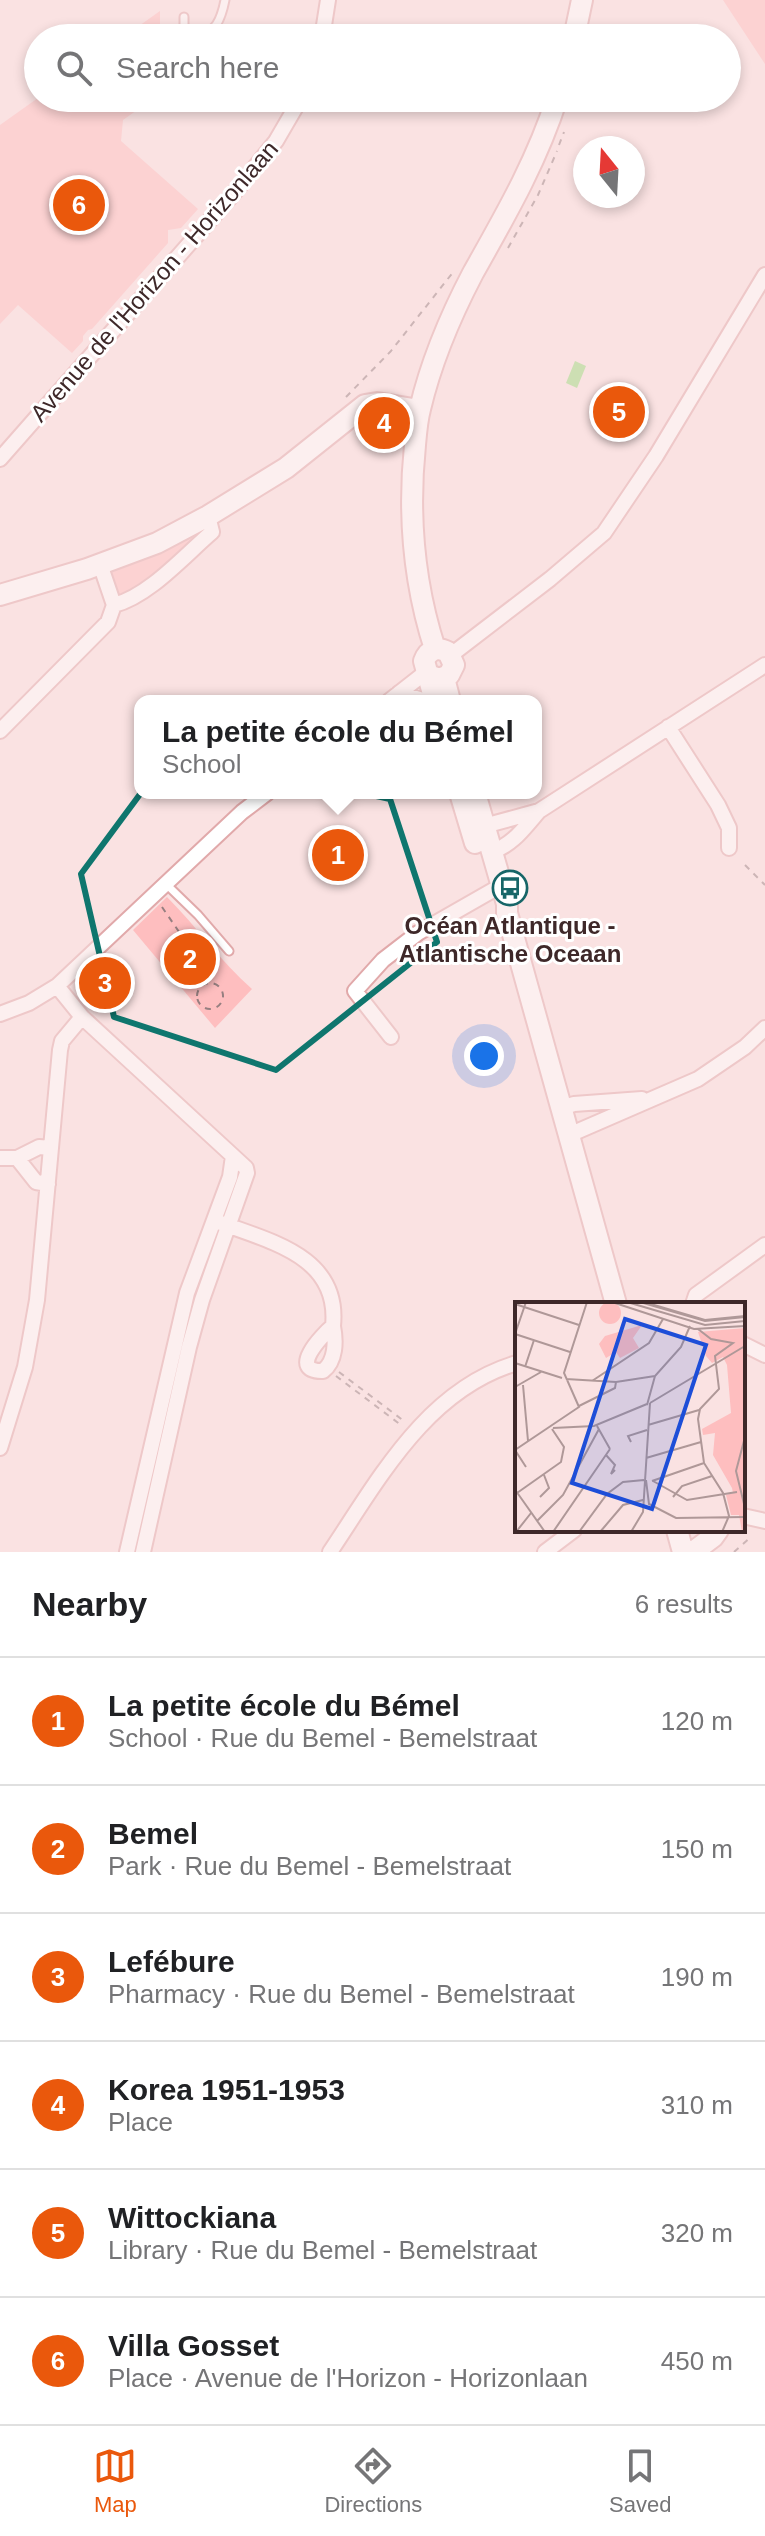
<!DOCTYPE html>
<html lang="en">
<head>
<meta charset="utf-8">
<style>
  body { margin:0; font-family:Arial,sans-serif; background:#f6f6f6; color:#202124 }
  .compass { position:absolute; left:573px; top:136px; width:72px; height:72px; border-radius:50%; background:#fff; box-shadow:0 4px 12px #0003; rotate:342deg }
  .you { position:absolute; left:484px; top:1056px; width:28px; height:28px; margin:-20px; border:6px solid #fff; border-radius:50%; background:#1a73e8; box-shadow:0 0 0 12px #1a73e833 }
  .badge { display:grid; place-items:center; width:52px; height:52px; border-radius:50%; background:#ea580c; color:#fff; font-size:26px; font-weight:700 }
  .pin { position:absolute; translate:-50% -50%; border:4px solid #fff; box-shadow:0 2px 8px #0006 }
  .popup { position:absolute; left:134px; top:695px; width:408px; height:104px; box-sizing:border-box; display:grid; place-content:center; border-radius:16px; background:#fff; filter:drop-shadow(0 2px 6px #0005); font-size:26px; white-space:nowrap; color:#757577 }
  .popup b { font-size:30px; color:#202124 }
  .popup::after { content:''; position:absolute; left:50%; top:100%; margin-left:-16px; border:16px solid transparent; border-top-color:#fff }
  .list { margin:0; padding:0; list-style:none }
  h2 { display:flex; justify-content:space-between; align-items:center; height:104px; margin:0; padding:0 32px; font-size:34px }
  h2 small { font-size:26px; font-weight:400; color:#757577 }
  .list li { display:grid; grid-template-columns:52px 1fr auto; gap:24px; align-items:center; box-sizing:border-box; height:128px; padding:0 32px; border-top:2px solid #e0e0e0 }
  .list b { display:block; font-size:30px; white-space:nowrap }
  .list p { margin:0; font-size:26px; white-space:nowrap; color:#757577 }
  .list em { font-size:26px; font-style:normal; color:#757577 }
  .icon { flex:none; width:44px; height:44px; fill:none; stroke:currentColor; stroke-width:2; stroke-linecap:round; stroke-linejoin:round }
  .map { position:relative; flex:none; width:765px; height:1552px; overflow:hidden }
  .search { position:absolute; background:#fff; box-shadow:0 4px 12px #0003; left:24px; right:24px; top:24px; height:88px; display:flex; align-items:center; gap:20px; box-sizing:border-box; padding:0 28px; border-radius:44px; color:#757577; font-size:30px }
  .sheet { height:872px; background:#fff }
  nav { display:flex; justify-content:space-around; align-items:center; box-sizing:border-box; height:112px; border-top:2px solid #e0e0e0; background:#fff; font-size:22px; color:#757577 }
  nav a { display:grid; justify-items:center; gap:4px }
  nav .on { color:#ea580c }
  .map>svg:first-child { display:block }
  .green { fill:#febebf }
  .water { fill:#97db7b }
  .lines { fill:none; stroke-linecap:round; stroke-linejoin:round }
  .lane-casing { stroke:#e1a9aa; stroke-width:11 }
  .street-casing { stroke:#e1a9aa; stroke-width:18 }
  .secondary-casing { stroke:#e1a9aa; stroke-width:24 }
  .path { stroke:#967f80; stroke-width:2; stroke-dasharray:6 6; stroke-linecap:butt }
  .lane { stroke:#fff; stroke-width:7 }
  .street { stroke:#fff; stroke-width:14 }
  .secondary { stroke:#fff; stroke-width:20 }
  .marked { fill:none; stroke:#0f766e; stroke-width:6; stroke-linejoin:round }
  .labels { text-anchor:middle; dominant-baseline:central; stroke-width:6; stroke-linejoin:round; paint-order:stroke }
  .street-label { font-size:24px; fill:#3e2829; stroke:#fff }
  .poi-label { font-size:24px; font-weight:bold; fill:#3e2829; stroke:#fff }
  .inset-road { fill:none; stroke:#af9898; stroke-width:2 }
  .view { fill:#1d4ed8; fill-opacity:0.15; stroke:#1d4ed8; stroke-width:4 }
  .inset-edge { fill:none; stroke:#3e2829; stroke-width:4 }
</style>
</head>
<body>
<div class="map">
<svg width="765" height="1552" viewBox="0 0 765 1552">
  <rect width="100%" height="100%" fill="#fae2e2"/>
  <path class="green" d="M 723,0 L 765,0 L 765,64 Z
    M 160,11 L 160,38 L 122,38 Z
    M 38,98 L 154,98 L 123,120 L 121,141 L 198,209 L 181,228 L 168,230 L 168,243 L 92,329 L 88,330 L 83,336 L 83,341 L 72,353 L 18,305 L 0,324 L 0,125 Z
    M 369,414 L 394,416 L 401,424 L 407,444 L 378,441 L 360,417 Z
    M 205,525 L 206,529 L 129,598 L 117,599 L 107,569 Z
    M 167,897 C 197,927 220,961 252,989 L 215,1028 L 133,930 Z"/>
  <path class="water" d="M 575,361 L 586,366 L 577,388 L 566,383 Z"/>
  <g class="lines">
    <g class="lane-casing">
      <path id="lane" d="M 184,17 L 184,38
        M 196,38 C 216,32 221,20 225,0
        M 166,884 L 198,915 L 229,951"/>
    </g>
    <g class="street-casing">
      <path id="street" d="M 322,38 L 328,0
        M 0,459 L 240,186 L 276,141 L 301,98
        M 114,605 C 149,596 184,556 212,532 L 208,516
        M 451,655 L 550,579 L 604,533 L 656,456 L 765,275
        M 399,693 L 426,701
        M 389,701 L 426,672
        M 668,727 L 718,805 L 729,828 L 729,848
        M 0,731 L 108,622 L 114,605 L 100,564
        M 484,826 L 539,811
        M 491,852 C 513,845 524,828 539,811 L 765,665
        M 57,986 L 82,1017 L 233,1156 L 246,1168 L 247,1173 L 202,1300 L 189,1347 L 143,1552
        M 0,1014 L 29,1003 L 57,986 L 242,812 L 267,793
        M 391,1037 L 355,991 L 383,960 L 418,933 L 495,889
        M 561,1108 L 574,1104 L 642,1099
        M 569,1135 L 698,1079 L 745,1047 L 765,1028
        M 0,1158 L 17,1158 L 39,1147 L 51,1148
        M 17,1158 L 36,1182 L 48,1184
        M 221,1223 C 272,1242 340,1257 333,1326 C 322,1335 287,1372 323,1371 C 336,1361 336,1341 333,1326
        M 693,1304 L 696,1295 L 765,1245
        M 743,1344 L 765,1355
        M 0,1448 L 25,1367 L 37,1300 L 60,1050 L 62,1041 L 82,1017
        M 743,1516 L 765,1521
        M 127,1552 L 187,1293 L 230,1177 L 233,1156
        M 330,1552 C 379,1479 427,1389 517,1363
        M 545,1552 L 574,1530"/>
    </g>
    <g class="secondary-casing">
      <path id="secondary" d="M 574,38 L 582,0
        M 0,595 L 87,569 L 157,543 L 208,516 L 286,468 L 365,405 L 377,403 L 419,410
        M 435,649 C 414,584 408,513 415,445 C 416,433 417,420 420,409 C 431,362 451,315 473,273 C 505,216 537,161 557,98
        M 429,675 L 439,679 L 449,675 L 454,665 L 448,652 C 437,646 428,650 424,661 L 435,701
        M 444,678 L 450,701
        M 460,793 L 475,843
        M 475,793 L 507,904 L 507,913 L 616,1304
        M 677,1530 L 683,1552
        M 693,1552 L 713,1537 L 718,1530"/>
    </g>
    <path class="path" d="M 559,145 L 564,132
      M 508,248 L 538,195 L 557,151
      M 346,397 L 391,351 L 454,271
      M 388,416 L 390,426 L 377,429 L 375,419 Z
      M 366,429 L 378,444 L 396,447
      M 745,865 L 765,885
      M 162,907 L 188,945 L 187,966 L 201,985
      M197 996a13 13 0 1 1 26 0a13 13 0 1 1-26 0Z
      M 339,1372 L 404,1421
      M 336,1376 L 401,1425
      M 734,1552 L 751,1537"/>
    <use href="#lane" class="lane"/>
    <use href="#street" class="street"/>
    <use href="#secondary" class="secondary"/>
  </g>
  <path d="M0 0H765V1552H0ZM 172,751 L 390,799 L 437,942 L 276,1070 L 114,1017 L 81,874 Z" fill="#fae2e2" fill-opacity=".55" fill-rule="evenodd"/>
  <path class="marked" d="M 172,751 L 390,799 L 437,942 L 276,1070 L 114,1017 L 81,874 Z"/>
  <defs>
    <g id="bus-ring" transform="scale(1.8)"><circle r="9.5" fill="#fff" stroke="#176668" stroke-width="1.5"/><path d="M-5-6H5V4H4V6H2V4H-2V6H-4V4H-5ZM-3.5-4V0h7V-4ZM-3.5 1.2v1.5H-2V1.2ZM2 1.2v1.5H3.5V1.2Z" fill="#176668"/></g>
  </defs>
  <g fill-rule="evenodd">
    <use href="#bus-ring" x="510" y="888"/>
  </g>
  <g class="labels">
    <g class="street-label">
      <text transform="translate(154 281) rotate(-49)">Avenue de l'Horizon - Horizonlaan</text>
    </g>
    <g class="poi-label">
      <text x="510" y="925">Océan Atlantique -<tspan x="510" dy="28">Atlantische Oceaan</tspan></text>
    </g>
  </g>
  <g transform="translate(515 1302)">
    <rect width="230" height="230" fill="#fae2e2"/>
    <path d="M84 11a11 11 0 1 1 22 0a11 11 0 1 1-22 0ZM 127,23 L 118,36 L 124,46 L 105,56 L 101,50 L 91,56 L 84,42 L 90,34 ZM 230,26 L 230,230 L 227,230 L 224,213 L 216,213 L 211,193 L 218,191 L 217,186 L 198,153 L 200,131 L 188,133 L 187,127 L 216,111 L 212,63 L 208,55 L 197,61 L 191,54 L 183,30 Z" fill="#febebf"/>
    <path class="inset-road" d="M 97,0 L 179,27 L 230,24M 112,0 L 190,23 L 230,19M 125,0 L 190,19 L 230,15M 129,0 L 190,18 L 230,14M 0,2 L 64,23M 183,27 L 196,37 L 218,41 L 200,54 L 204,87 L 185,107 L 183,117 L 189,161 L 208,191 L 214,214 L 207,230M 0,32 L 55,50M 0,32 L 11,0M 0,61 L 47,76M 10,65 L 19,38M 51,77 L 101,80 L 140,74M 77,79 L 134,41 L 148,17M 8,83 L 13,139M 0,85 L 26,70M 135,101 L 230,44M 132,103 L 140,74 L 166,45 L 175,24M 64,104 L 100,86 L 101,80M 133,123 L 184,108M 82,124 L 95,147M 38,126 L 79,124 L 132,102M 230,135 L 221,169 L 230,206M 116,140 L 113,134 L 132,128M 91,153 L 100,163 L 96,172 L 100,168M 131,156 L 186,140M 11,165 L 0,148 L 64,105 L 49,71 L 72,0M 131,178 L 134,202 L 161,216 L 230,215M 137,179 L 189,161M 138,179 L 172,198 L 222,190M 1,189 L 30,230M 2,191 L 46,160 L 49,145 L 37,127M 25,195 L 34,186 L 29,173M 158,195 L 167,184 L 197,174M 22,219 L 48,193 L 84,127M 1,230 L 16,211M 38,230 L 95,147M 64,230 L 92,192 L 108,180 L 129,178M 85,230 L 108,203 L 128,198M 116,230 L 128,210 L 135,101"/>
    <path class="view" d="M 110,17 L 191,43 L 137,207 L 57,181 Z"/>
    <rect width="230" height="230" class="inset-edge"/>
  </g>
</svg>
<svg class="compass" viewBox="-18 -18 36 36"><path d="M0-13l5 13h-10z" fill="#e53935"/><path d="M0 13l5-13h-10z" fill="#757577"/></svg>
<div class="you"></div>
<div class="pin badge" style="left:338px;top:855px">1</div>
<div class="popup"><b>La petite école du Bémel</b>School</div>
<div class="pin badge" style="left:190px;top:959px">2</div>
<div class="pin badge" style="left:105px;top:983px">3</div>
<div class="pin badge" style="left:384px;top:423px">4</div>
<div class="pin badge" style="left:619px;top:412px">5</div>
<div class="pin badge" style="left:79px;top:205px">6</div>
<div class="search"><svg class="icon" aria-label="search" viewBox="0 0 24 24"><circle cx="10" cy="10" r="6"/><path d="M15 15l6 6"/></svg>Search here</div>
</div>
<section class="sheet">
<h2>Nearby<small>6 results</small></h2>
<ul class="list">
<li><span class="badge">1</span><div><b>La petite école du Bémel</b><p>School · Rue du Bemel - Bemelstraat</p></div><em>120 m</em></li>
<li><span class="badge">2</span><div><b>Bemel</b><p>Park · Rue du Bemel - Bemelstraat</p></div><em>150 m</em></li>
<li><span class="badge">3</span><div><b>Lefébure</b><p>Pharmacy · Rue du Bemel - Bemelstraat</p></div><em>190 m</em></li>
<li><span class="badge">4</span><div><b>Korea 1951-1953</b><p>Place</p></div><em>310 m</em></li>
<li><span class="badge">5</span><div><b>Wittockiana</b><p>Library · Rue du Bemel - Bemelstraat</p></div><em>320 m</em></li>
<li><span class="badge">6</span><div><b>Villa Gosset</b><p>Place · Avenue de l'Horizon - Horizonlaan</p></div><em>450 m</em></li>
</ul>
</section>
<nav>
<a class="on"><svg class="icon" aria-label="map" viewBox="0 0 24 24"><path d="M3 6l6-2 6 2 6-2v14l-6 2-6-2-6 2zM9 4v14M15 6v14"/></svg>Map</a>
<a><svg class="icon" aria-label="directions" viewBox="0 0 24 24"><path d="M12 3l9 9-9 9-9-9zM9 14v-3h6M13 9l2 2-2 2"/></svg>Directions</a>
<a><svg class="icon" aria-label="saved" viewBox="0 0 24 24"><path d="M7 4h10v16l-5-4-5 4z"/></svg>Saved</a>
</nav>
</body>
</html>
